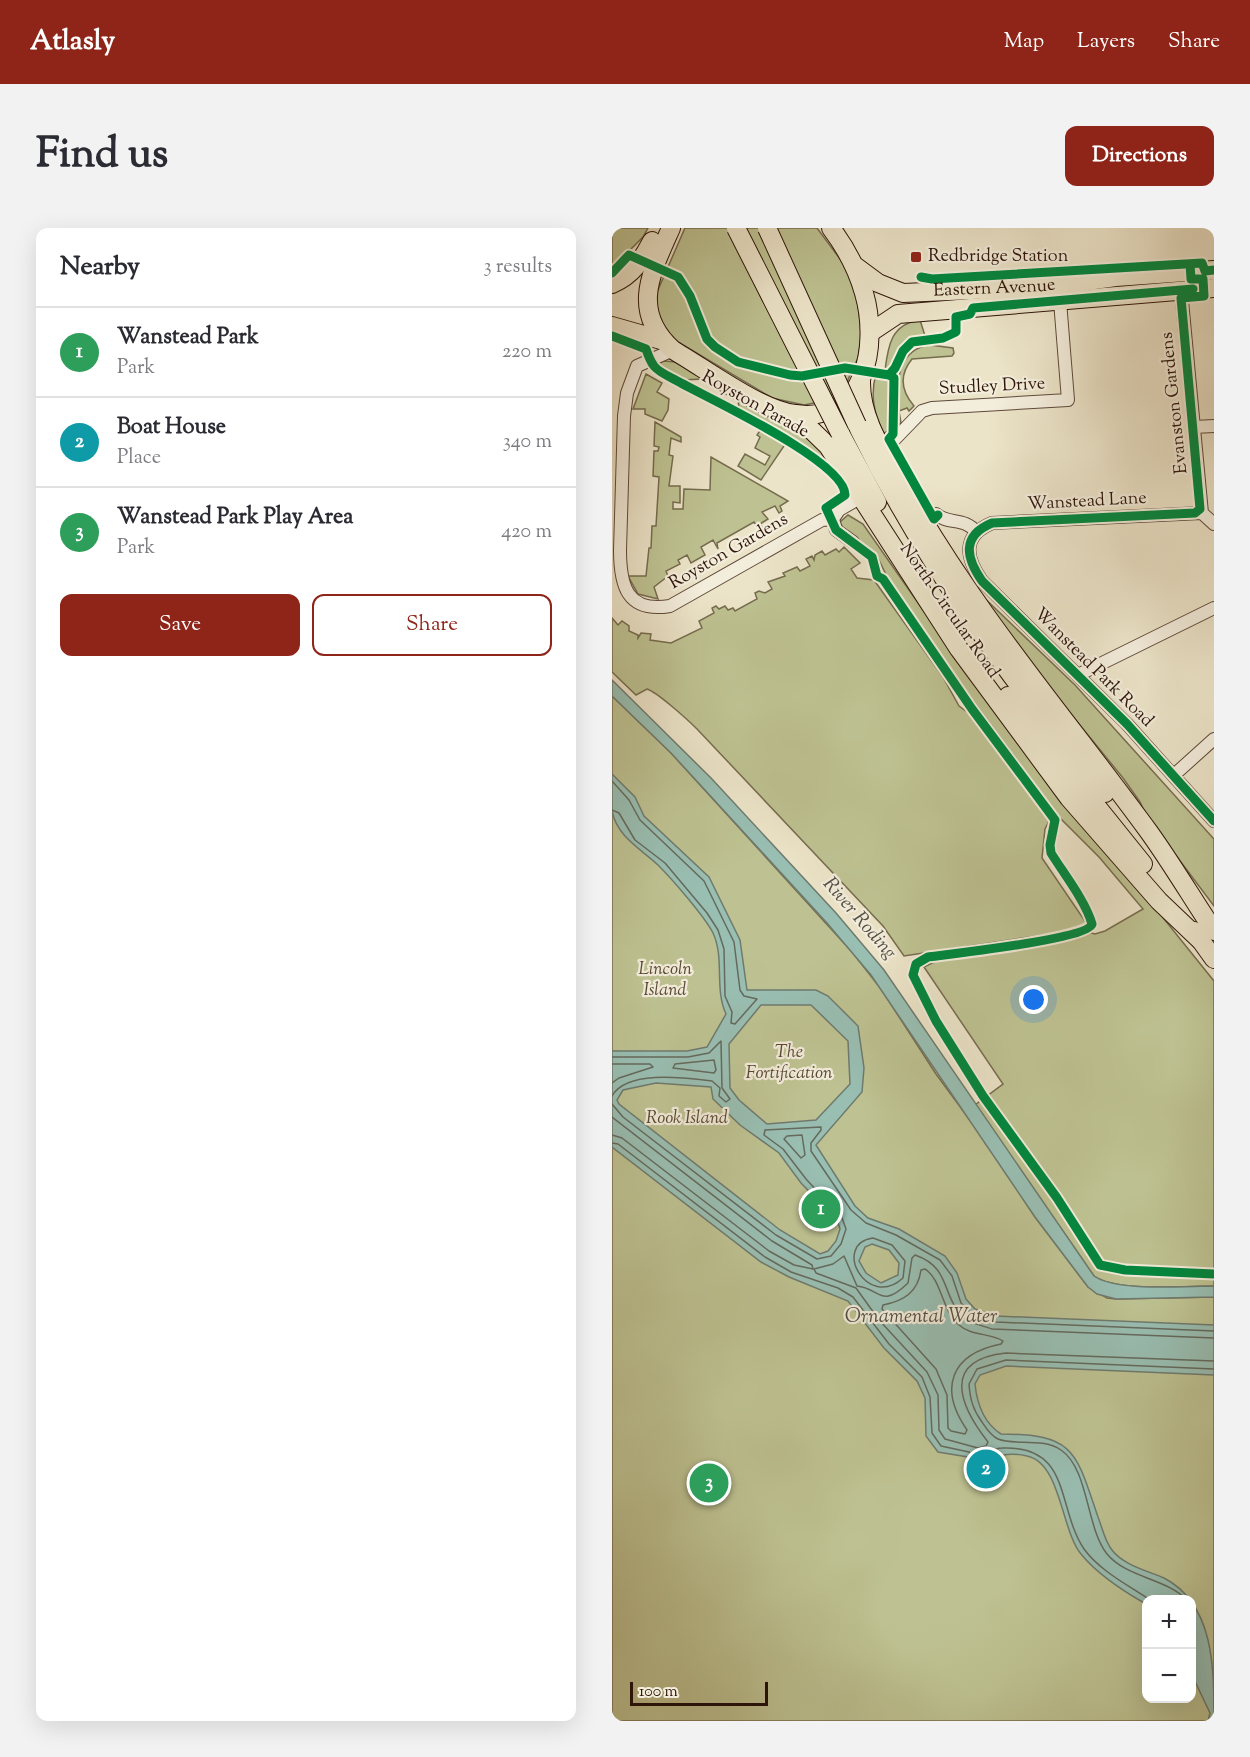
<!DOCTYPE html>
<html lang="en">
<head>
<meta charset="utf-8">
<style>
  body { margin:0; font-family:"Sorts Mill Goudy",serif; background:#f2f2f3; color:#2b2b33 }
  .controls { position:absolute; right:18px; bottom:18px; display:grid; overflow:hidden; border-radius:12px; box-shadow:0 6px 24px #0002 }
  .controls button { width:54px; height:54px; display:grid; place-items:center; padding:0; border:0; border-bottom:2px solid #e1e1e2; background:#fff; color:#2b2b33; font:30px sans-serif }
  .scale { position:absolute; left:18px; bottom:15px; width:138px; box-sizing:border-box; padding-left:6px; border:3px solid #2e1509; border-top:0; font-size:16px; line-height:21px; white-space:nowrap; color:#2e1509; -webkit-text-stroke:4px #f3eddc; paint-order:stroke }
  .you { position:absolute; left:422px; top:772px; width:21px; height:21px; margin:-15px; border:4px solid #fff; border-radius:50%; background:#1a73e8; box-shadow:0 0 0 9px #1a73e833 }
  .badge { display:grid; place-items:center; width:39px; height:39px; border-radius:50%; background:#8f2418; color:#fff; font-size:20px; font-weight:700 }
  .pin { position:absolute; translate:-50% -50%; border:3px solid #fff; box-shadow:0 2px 6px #0006 }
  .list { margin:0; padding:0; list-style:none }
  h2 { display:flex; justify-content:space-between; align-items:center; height:78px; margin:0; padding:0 24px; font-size:26px }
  h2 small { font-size:20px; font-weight:400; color:#7c7c81 }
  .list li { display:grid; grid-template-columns:39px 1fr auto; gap:18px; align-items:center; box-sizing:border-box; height:90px; padding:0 24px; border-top:2px solid #e1e1e2 }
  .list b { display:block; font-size:22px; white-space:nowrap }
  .list p { margin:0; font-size:20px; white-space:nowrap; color:#7c7c81 }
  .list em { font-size:20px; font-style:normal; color:#7c7c81 }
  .actions { display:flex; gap:12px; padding:18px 24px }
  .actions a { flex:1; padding:14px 0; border:2px solid #8f2418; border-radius:12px; text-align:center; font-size:21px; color:#8f2418 }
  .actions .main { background:#8f2418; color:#fff }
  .map { position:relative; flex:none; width:602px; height:1493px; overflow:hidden; border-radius:12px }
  header { display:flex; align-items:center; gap:36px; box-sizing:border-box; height:84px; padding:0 30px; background:#8f2418; color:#fff }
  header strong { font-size:28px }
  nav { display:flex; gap:33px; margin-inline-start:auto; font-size:21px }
  .intro { display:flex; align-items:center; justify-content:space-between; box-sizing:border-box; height:144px; padding:0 36px }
  h1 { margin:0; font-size:42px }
  .button { padding:15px 27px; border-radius:12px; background:#8f2418; color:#fff; font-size:21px; font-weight:700 }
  main { display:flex; gap:36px; padding:0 36px }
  aside { flex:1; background:#fff; border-radius:12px; box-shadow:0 6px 24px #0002 }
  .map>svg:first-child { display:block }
  .green { fill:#bec292; stroke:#766c4e; stroke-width:1.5; fill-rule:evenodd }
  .water { fill:#99bfb3; stroke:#6e7b6f; stroke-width:1.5; fill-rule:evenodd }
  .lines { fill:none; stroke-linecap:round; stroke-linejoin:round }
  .shore { stroke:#646a5e; stroke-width:1.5 }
  .minor-casing { stroke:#5e4939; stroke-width:14 }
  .highway-casing { stroke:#2e1509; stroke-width:20 }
  .minor { stroke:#f3eddc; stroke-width:12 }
  .highway { stroke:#ece4c9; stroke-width:18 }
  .highway-bridge-casing { stroke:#2e1509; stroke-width:20; stroke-linecap:butt }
  .highway-bridge { stroke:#ece4c9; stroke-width:18 }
  .cycleway-casing { stroke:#f3eddc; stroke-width:13 }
  .cycleway { stroke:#00873e; stroke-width:9 }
  .poi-dot { fill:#8f2418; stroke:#f3eddc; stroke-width:2 }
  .labels { text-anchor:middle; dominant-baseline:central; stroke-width:4.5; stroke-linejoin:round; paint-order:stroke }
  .poi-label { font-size:18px; fill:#2e1509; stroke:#f3eddc; text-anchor:start }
  .street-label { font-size:18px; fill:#2e1509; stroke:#f3eddc }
  .park-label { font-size:18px; font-style:italic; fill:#594932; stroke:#f3eddc }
  .water-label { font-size:20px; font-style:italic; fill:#535044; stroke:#f3eddc }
</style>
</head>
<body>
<header>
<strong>Atlasly</strong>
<nav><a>Map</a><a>Layers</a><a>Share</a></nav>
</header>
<div class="intro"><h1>Find us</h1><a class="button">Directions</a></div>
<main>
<aside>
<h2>Nearby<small>3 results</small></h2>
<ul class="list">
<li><span class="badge" style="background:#2e9e5b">1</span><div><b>Wanstead Park</b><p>Park</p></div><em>220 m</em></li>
<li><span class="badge" style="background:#0f9aa8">2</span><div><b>Boat House</b><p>Place</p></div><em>340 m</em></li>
<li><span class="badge" style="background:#2e9e5b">3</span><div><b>Wanstead Park Play Area</b><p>Park</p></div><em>420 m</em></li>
</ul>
<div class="actions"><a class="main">Save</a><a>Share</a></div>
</aside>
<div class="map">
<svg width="602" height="1493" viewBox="0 0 602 1493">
  <rect width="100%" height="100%" fill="#ece4c9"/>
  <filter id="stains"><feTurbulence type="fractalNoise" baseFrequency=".00333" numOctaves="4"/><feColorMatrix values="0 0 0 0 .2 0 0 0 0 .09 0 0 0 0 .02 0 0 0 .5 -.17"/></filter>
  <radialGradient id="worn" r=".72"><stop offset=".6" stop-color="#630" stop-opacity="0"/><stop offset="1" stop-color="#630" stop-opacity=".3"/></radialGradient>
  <path class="green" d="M 0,0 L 36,0 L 31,9 L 0,40 Z
    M 73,0 L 205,0 L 234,39 L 244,62 L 250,108 L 246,130 L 234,156 L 212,173 L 192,177 L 160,170 L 66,114 L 50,98 L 44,81 L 45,64 Z
    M 308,92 L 314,111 C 289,115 293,122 281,141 L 273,142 C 276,118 279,96 308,92 Z
    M 318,117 L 341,120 L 342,125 L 340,128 L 300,131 C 287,147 289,163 302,178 L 297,183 L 295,180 L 287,183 L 289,195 L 281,198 C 287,169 278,122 318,117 Z
    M 52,133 L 65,134 L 91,151 L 68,152 L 43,139 L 42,136 Z
    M 34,146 L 50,155 L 45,164 L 57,171 L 56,182 L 50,193 L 33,186 L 33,181 L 21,181 Z
    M 264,146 L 278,150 L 279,157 L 276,203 L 271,206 C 262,184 258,167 264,146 Z
    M 126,173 L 198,211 L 206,217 L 225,246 L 181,211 L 128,185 Z
    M 43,194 L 69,209 L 69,214 L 59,210 L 57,227 L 61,228 L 57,258 L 68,258 L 68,275 L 61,274 L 61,281 L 71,281 L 72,261 L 98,262 L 99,229 L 176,273 L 168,278 L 170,283 L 167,285 L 163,278 L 150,284 L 156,291 L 148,296 L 150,299 L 147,301 L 142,294 L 105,315 L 106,321 L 101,312 L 89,319 L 93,327 L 79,335 L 75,327 L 66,332 L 68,336 L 54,343 L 56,348 L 42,359 L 46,371 L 26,366 L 16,348 L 34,348 L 37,320 L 39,320 L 40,298 L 44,298 L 47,249 L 41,248 L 42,223 L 46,223 L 47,219 L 42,218 Z
    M 149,201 L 174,215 L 149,252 L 126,238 L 133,226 L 153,237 L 158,228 L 143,220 L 148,209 L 145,207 Z
    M 236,287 L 251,296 L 362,455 L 602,753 L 602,1058 C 572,1058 505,1064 482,1048 L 363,877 L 391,856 L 312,739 L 330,730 L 437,714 L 476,704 L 483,706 L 493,703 L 531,681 L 487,629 L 448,590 L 311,405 L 280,359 L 264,326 L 231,300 L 228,294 Z
    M 232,319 L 248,335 L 239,341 L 245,350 L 262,352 L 331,449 L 347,478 L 358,486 L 438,591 L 433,601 L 430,630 L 475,696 L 451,704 L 292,728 L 271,698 L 85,501 C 76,492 45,464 35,461 L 24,467 L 0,444 L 0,390 L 6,397 L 10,393 L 17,398 L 17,403 L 26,407 L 26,410 L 29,405 L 39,406 L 38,412 L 59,415 L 90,400 L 87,393 L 102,385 L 100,380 L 104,378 L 107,381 L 113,378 L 116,382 L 121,380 L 123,383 L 145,371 L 143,365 L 147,363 L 153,365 L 160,361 L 156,354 L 173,348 L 171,345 L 185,339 L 188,343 L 198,338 L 194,331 L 200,328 L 202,332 L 203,327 L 210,323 L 213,327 L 224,321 L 227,324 Z
    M 362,360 L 463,457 L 602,611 L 602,678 L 535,589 L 528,574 L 511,550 L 393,405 Z
    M 0,468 L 59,525 L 240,724 L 269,761 L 324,846 L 374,914 L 423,989 L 476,1059 L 495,1070 L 504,1071 L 602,1069 L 602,1493 L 0,1493 ZM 534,1372 L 580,1372 L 580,1470 L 534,1470 Z"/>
  <path class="water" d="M 0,452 L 99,550 L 224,685 L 272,742 L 482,1048 C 505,1064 572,1058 602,1058 L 602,1069 L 504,1071 L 485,1066 L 476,1059 L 423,989 L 259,747 L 215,695 L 59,525 L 0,468 Z
    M 0,546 L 23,569 L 32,588 L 97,649 L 128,712 L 135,762 L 204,762 L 216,768 L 246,798 L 252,840 L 250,864 L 204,917 L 243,978 L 256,990 L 287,1001 L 333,1028 L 345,1045 L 354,1071 L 363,1081 L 384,1088 L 602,1097 L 602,1147 L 394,1138 L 368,1147 L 363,1156 C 365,1176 372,1195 389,1206 C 464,1206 464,1225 486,1289 C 490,1299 493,1314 500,1322 C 511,1337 536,1343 552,1350 C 602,1376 602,1439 602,1493 L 596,1493 L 598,1485 L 580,1447 L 580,1372 L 534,1372 L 534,1376 C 511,1363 486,1347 469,1326 C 449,1302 449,1235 415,1228 C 389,1222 384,1232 361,1235 L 356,1229 L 326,1224 L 314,1208 L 313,1170 L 305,1153 L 272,1120 L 236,1073 L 177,1049 L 149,1034 L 0,919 L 0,823 L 75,823 L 95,819 L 114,786 C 102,760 113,731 101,705 C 93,689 60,651 46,637 C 29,621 5,609 0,583 C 0,571 0,557 0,546 ZM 149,777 L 199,777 L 236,813 L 238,856 L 204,892 L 155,896 L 127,872 L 118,860 L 117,816 ZM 44,855 L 99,859 L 101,871 L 128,897 L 167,925 L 189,955 L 225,992 L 228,1001 L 224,1013 L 216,1023 L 208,1026 L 168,1002 L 7,876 L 5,872 L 11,862 ZM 260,1016 L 277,1022 L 287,1035 L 286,1047 L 269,1055 L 254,1045 L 247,1033 L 253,1019 Z"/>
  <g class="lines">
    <path class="shore" d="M 0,553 L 17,572 L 28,592 L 92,653 L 122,714 L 128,762 L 132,768 L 145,771 L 123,796 L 119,795 L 120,784 L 113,768 L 112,721 L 106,702 L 95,685 L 53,635 L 23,612 L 7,585 L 0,582
      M 0,829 L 76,829 L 97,825 L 109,813 L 110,860 L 118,871 L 114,874 L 107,868 L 108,860 L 100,853 C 75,850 15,841 0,868
      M 102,832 L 104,842 L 102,845 L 61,840 L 63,836 Z
      M 0,836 L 38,836 L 41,839 L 7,850 L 0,855
      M 0,876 L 11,889 L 164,1007 L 205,1031 L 219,1028 L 229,1016 L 234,1001 L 230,990 L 194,951 L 171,921 L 152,907 L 153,902 L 209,899 L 209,902 L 199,915 L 199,923 L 239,982 L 254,995 L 284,1007 L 328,1032 L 340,1048 L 349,1075 L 360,1086 L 384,1094 L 602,1103
      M 0,889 L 160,1013 L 200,1037 L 201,1041 L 182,1037 L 157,1023 L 10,910 L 0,907
      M 190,907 L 193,927 L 189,930 L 172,911 L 175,908 Z
      M 0,915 L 6,916 L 153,1029 L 179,1044 L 226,1060 L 241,1069 L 277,1116 L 310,1149 L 318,1169 L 320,1205 L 329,1218 L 357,1224 L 364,1229 C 372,1227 382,1220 390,1220 C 460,1217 444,1279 472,1321 C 488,1343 516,1357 538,1372
      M 261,1010 L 280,1017 L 293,1033 L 291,1050 C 255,1083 219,1016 261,1010 Z
      M 313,1041 C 330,1052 329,1081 347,1097 C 359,1108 379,1105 391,1113 L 389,1116 C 339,1126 326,1160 355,1202 L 353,1206 L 339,1203 L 336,1200 L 335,1167 L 324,1141 L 270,1081 L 271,1077 C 292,1073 306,1064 309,1042 Z
      M 602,1110 L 380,1101 C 372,1098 360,1096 354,1091 C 328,1070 341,1040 303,1027 L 300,1030 L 296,1055 C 268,1082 268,1060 245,1058 L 232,1028 L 221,1036 L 202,1041 L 204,1045 L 244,1060 L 267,1092 L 315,1144 L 326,1167 L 327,1202 L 333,1211 L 366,1220 L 374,1218 L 376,1214 C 347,1177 329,1132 394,1125 L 602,1133
      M 575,1372 C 554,1350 515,1350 495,1326 C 474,1300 477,1241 449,1222 C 430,1209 402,1218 386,1211 C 379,1208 374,1200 370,1194 C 361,1182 358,1171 357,1156 L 365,1141 L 394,1132 L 602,1141"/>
    <g class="minor-casing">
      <path id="minor" d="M 569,62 L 590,285
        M 61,122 L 25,138 L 15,165 L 12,188 L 8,322 C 8,358 15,385 58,378 L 210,292 L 221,291
        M 582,199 L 602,198
        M 282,212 L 310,183 L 320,180 L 456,172 L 448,73 L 444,68
        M 324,286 C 336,297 353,289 364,304
        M 221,291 L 227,282 L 248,270
        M 221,291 L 224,302 L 241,314
        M 602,296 L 590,285 L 380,295 C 349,308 354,330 370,353 L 515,496 L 602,593
        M 466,447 L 602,380
        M 562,547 L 602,511"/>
    </g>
    <g class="highway-casing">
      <g id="highway">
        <path d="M 59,0 C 39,45 18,83 61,122 C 94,141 148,182 183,186 C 254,196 267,117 252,65 C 245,40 234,20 219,0"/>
        <path id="s1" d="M 243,38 L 266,55 L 291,65 L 430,59 L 504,49 L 602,42"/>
        <path d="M 0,56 C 21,47 30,32 40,13"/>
        <path d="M 0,98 L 49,112"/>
        <path d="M 259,104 L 286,86 L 602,60"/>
        <path d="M 249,152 C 248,191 272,224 290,256 C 360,382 453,489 537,604 C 560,636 580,670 602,703"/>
        <path d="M 183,186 L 216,218 L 347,421 L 457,570 L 547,673 L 588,712"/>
        <path d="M 247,201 C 312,334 398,452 493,565"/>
        <path d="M 228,205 L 265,274"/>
        <path d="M 396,468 L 531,636"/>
        <path d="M 582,703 L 602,731"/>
      </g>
    </g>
    <use href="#minor" class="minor"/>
    <use href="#highway" class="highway"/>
    <g class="highway-bridge-casing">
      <path id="highway-bridge" d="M 124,0 L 228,205
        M 155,0 L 245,197"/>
    </g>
    <use href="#highway-bridge" class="highway-bridge"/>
    <g class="cycleway-casing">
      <path id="cycleway" d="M 578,36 L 579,51 L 591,51 L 592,68 L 569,70 L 588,281 L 583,285 L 380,295 C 349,308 354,330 370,353 L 515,496 L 602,593
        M 0,45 L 17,27 L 66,49 L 78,68 L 95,111 L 103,119 L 126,134 L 178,147 L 190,148 L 233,140 L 277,147 L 282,150 L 281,206 L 277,211 L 322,291 L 326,287
        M 309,49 L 320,51 L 590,35 L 593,43 L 602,42
        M 0,108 L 34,121 C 36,127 38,133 42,138 C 47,145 61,150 69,155 C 98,171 234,234 233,267 L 214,280 L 224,302 L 260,329 L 265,348 L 271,351 L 360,481 L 443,592 L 438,617 L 439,625 C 452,646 474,674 480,696 C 475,711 339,726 316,729 L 304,736 L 301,747 L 324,793 L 371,868 L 445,970 L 488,1037 L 513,1042 L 602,1046
        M 277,147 L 283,140 L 291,123 L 300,114 L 331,110 L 344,104 L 344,89 L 358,86 L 361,80 L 581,61"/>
    </g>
    <use href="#cycleway" class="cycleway"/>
  </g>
  <rect class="poi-dot" x="298" y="23" width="12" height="12" rx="3"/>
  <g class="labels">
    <g class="poi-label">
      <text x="316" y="29">Redbridge Station</text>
    </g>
    <g class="street-label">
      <text stroke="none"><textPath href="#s1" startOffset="147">Eastern Avenue</textPath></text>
      <text transform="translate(380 159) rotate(-3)">Studley Drive</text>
      <text transform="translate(563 175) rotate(-96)">Evanston Gardens</text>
      <text transform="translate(143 177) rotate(29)">Royston Parade</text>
      <text transform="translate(475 274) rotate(-3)">Wanstead Lane</text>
      <text transform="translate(117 324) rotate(-30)">Royston Gardens</text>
      <text transform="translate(337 383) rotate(55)">North Circular Road</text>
      <text transform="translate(481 440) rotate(45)">Wanstead Park Road</text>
    </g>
    <g class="park-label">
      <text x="53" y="742">Lincoln<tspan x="53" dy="21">Island</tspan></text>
      <text x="177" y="825">The<tspan x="177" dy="21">Fortification</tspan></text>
      <text x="75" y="891">Rook Island</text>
    </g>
    <g class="water-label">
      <text transform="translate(247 691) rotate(49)">River Roding</text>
      <text x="309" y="1089">Ornamental Water</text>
    </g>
  </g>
  <rect width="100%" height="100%" filter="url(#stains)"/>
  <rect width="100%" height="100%" fill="url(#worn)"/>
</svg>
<div class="controls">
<button>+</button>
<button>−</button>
</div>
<div class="scale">100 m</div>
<div class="you"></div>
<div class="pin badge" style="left:209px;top:981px;background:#2e9e5b">1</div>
<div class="pin badge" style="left:374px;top:1241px;background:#0f9aa8">2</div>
<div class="pin badge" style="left:97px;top:1255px;background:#2e9e5b">3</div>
</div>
</main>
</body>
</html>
